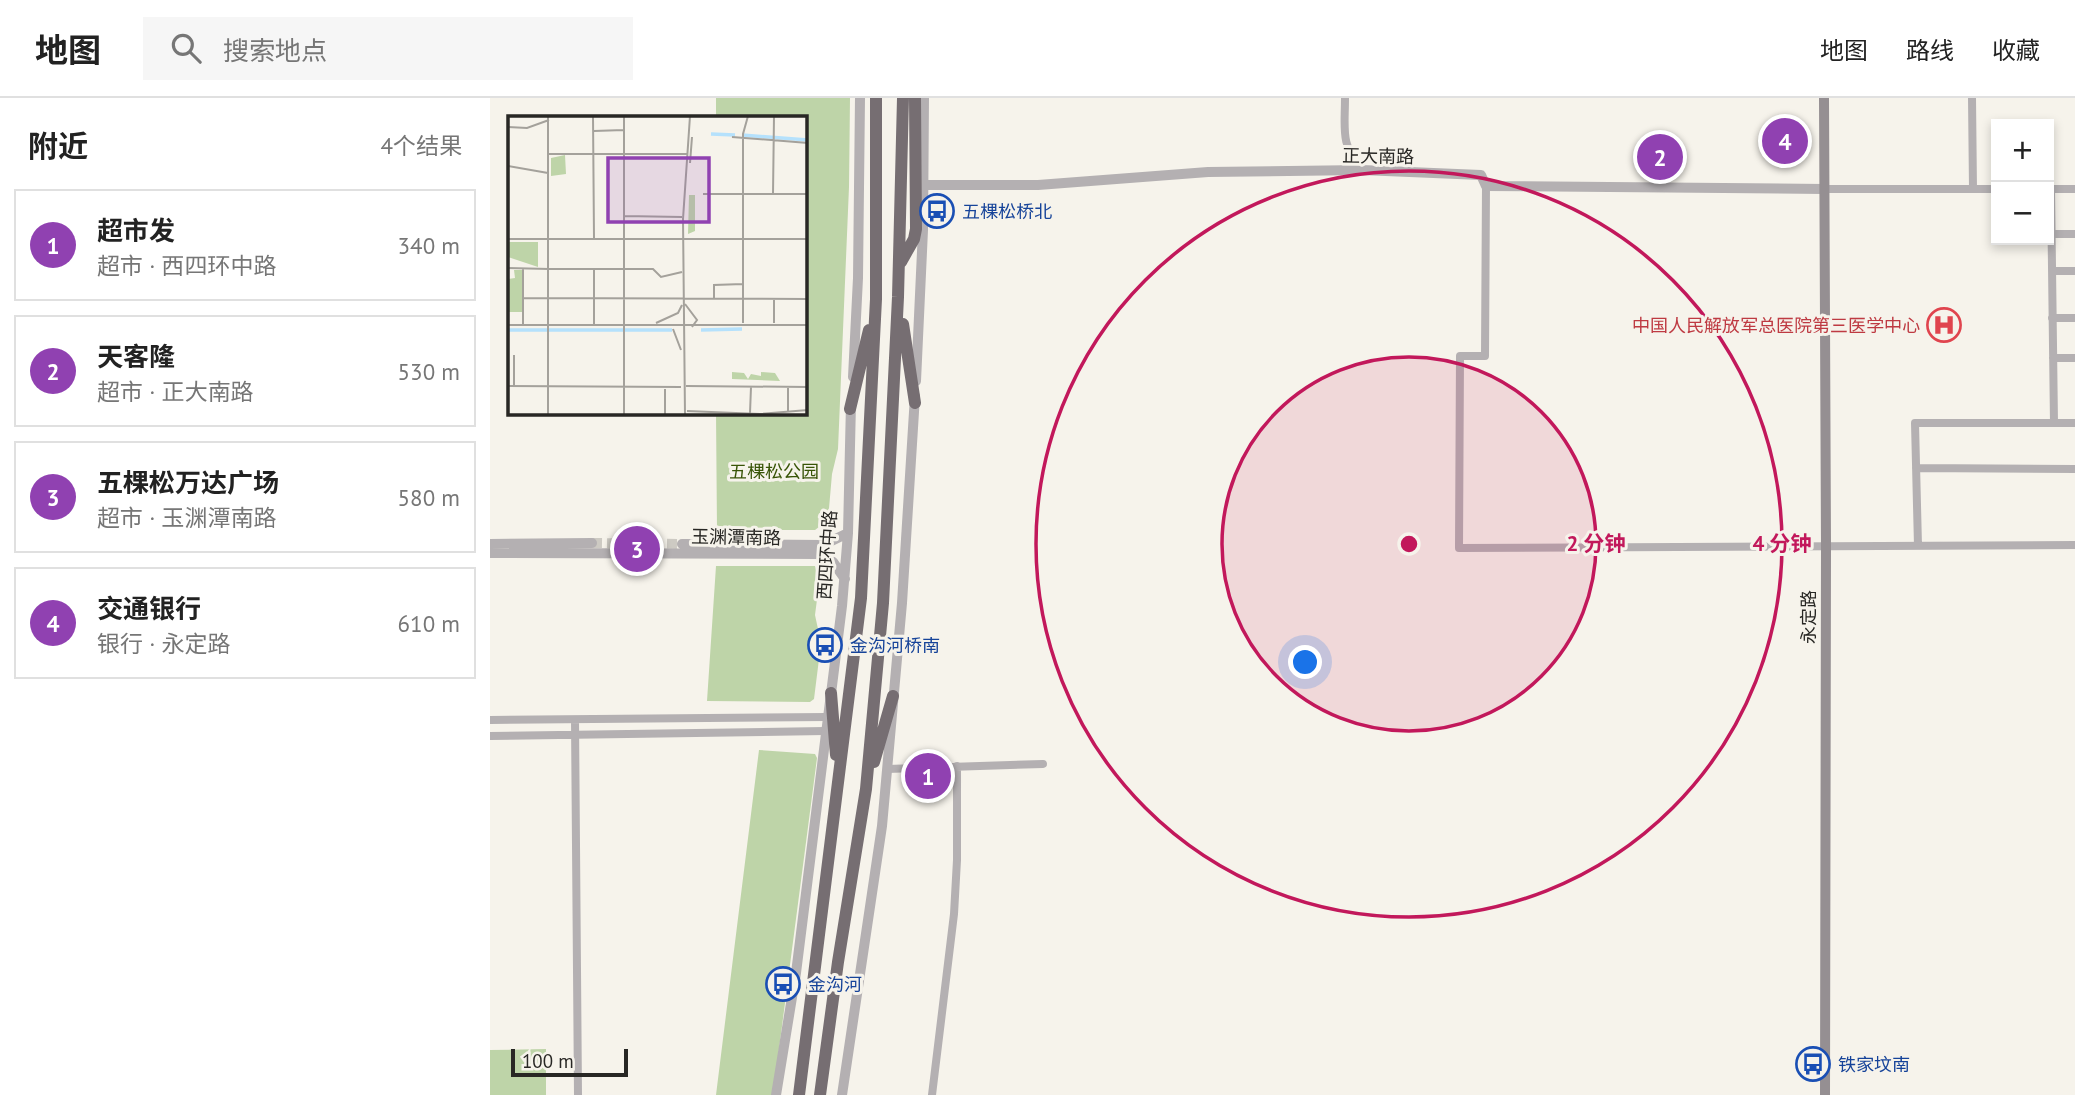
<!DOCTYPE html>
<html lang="zh">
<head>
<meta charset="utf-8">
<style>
  body { margin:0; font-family:"PT Sans","Noto Sans SC",sans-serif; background:#f6f6f6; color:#222 }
  .controls { position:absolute; right:21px; top:21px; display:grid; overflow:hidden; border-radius:0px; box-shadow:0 4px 10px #0003 }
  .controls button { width:63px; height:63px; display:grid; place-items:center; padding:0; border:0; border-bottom:2px solid #e0e0e0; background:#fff; color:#222; font:35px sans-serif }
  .scale { position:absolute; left:21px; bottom:18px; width:117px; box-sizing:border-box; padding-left:7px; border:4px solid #282724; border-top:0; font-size:19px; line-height:24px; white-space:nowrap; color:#282724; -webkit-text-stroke:5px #f6f3eb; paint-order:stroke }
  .you { position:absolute; left:816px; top:565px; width:24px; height:24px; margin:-18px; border:5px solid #fff; border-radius:50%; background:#1a73e8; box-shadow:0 0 0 10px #1a73e833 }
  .badge { display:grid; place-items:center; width:46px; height:46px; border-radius:50%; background:#9041b1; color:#fff; font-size:23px; font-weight:700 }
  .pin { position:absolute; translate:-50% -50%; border:4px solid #fff; box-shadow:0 2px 7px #0006 }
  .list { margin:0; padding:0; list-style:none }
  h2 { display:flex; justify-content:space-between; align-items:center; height:91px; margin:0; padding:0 28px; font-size:30px }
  h2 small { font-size:23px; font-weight:400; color:#767676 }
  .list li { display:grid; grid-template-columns:46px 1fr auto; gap:21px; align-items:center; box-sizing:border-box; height:112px; margin:0 14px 14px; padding:0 14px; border:2px solid #e0e0e0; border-radius:0px }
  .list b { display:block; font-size:26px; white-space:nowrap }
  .list p { margin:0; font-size:23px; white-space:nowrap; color:#767676 }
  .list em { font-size:23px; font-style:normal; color:#767676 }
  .icon { flex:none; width:38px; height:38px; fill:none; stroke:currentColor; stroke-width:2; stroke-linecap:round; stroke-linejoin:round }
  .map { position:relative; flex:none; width:1585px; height:997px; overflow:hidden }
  header { display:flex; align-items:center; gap:42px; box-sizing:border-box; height:98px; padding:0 35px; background:#fff; border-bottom:2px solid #e0e0e0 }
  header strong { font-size:33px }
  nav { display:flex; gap:38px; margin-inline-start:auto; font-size:24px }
  .search { width:490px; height:63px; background:#f6f6f6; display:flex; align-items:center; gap:18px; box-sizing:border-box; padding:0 24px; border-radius:0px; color:#767676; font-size:26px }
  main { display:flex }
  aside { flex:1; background:#fff }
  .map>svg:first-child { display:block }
  .green { fill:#bed4a8 }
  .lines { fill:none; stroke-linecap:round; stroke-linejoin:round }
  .tertiary-tunnel { stroke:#cdcac3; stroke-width:10; stroke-dasharray:10 5; stroke-linecap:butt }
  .minor { stroke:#b4b0b2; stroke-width:8 }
  .tertiary { stroke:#b4b0b2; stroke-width:10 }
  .secondary { stroke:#958f92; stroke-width:10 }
  .trunk { stroke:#766e72; stroke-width:12 }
  .ring { fill:none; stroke:#c2185b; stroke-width:3.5 }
  .labels { text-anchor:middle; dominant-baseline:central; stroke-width:6; stroke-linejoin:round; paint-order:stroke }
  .street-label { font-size:18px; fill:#282724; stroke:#f6f3eb }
  .transit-label { font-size:18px; fill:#164399; stroke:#f6f3eb; text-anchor:start }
  .health-label { font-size:18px; fill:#be3a42; stroke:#f6f3eb; text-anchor:end }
  .park-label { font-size:18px; fill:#385407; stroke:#f6f3eb }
  .inset-river { fill:none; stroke:#b5e1fc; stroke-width:3.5 }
  .inset-road { fill:none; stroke:#a4a19b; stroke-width:2 }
  .view { fill:#9041b1; fill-opacity:0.15; stroke:#9041b1; stroke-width:3.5 }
  .inset-edge { fill:none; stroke:#282724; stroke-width:3.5 }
  .centre { fill:#c2185b; stroke:#f6f3eb; stroke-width:3.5 }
  .ring-label { font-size:21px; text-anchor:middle; font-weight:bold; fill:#c2185b; stroke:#f6f3eb; stroke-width:6; stroke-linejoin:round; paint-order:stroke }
</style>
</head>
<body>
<header>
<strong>地图</strong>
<div class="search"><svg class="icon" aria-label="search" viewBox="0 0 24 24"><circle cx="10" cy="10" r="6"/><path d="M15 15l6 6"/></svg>搜索地点</div>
<nav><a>地图</a><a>路线</a><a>收藏</a></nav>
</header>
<main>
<aside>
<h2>附近<small>4个结果</small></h2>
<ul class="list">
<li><span class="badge">1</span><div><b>超市发</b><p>超市 · 西四环中路</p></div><em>340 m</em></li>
<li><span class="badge">2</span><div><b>天客隆</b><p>超市 · 正大南路</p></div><em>530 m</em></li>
<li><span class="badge">3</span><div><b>五棵松万达广场</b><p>超市 · 玉渊潭南路</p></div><em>580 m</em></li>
<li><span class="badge">4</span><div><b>交通银行</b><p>银行 · 永定路</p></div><em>610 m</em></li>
</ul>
</aside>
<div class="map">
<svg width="1585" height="997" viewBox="0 0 1585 997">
  <rect width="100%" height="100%" fill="#f6f3eb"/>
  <path class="green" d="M 226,0 L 360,0 L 359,89 L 348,351 L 342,376 L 338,422 L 325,432 L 227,432 L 226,315 L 315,315 L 315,19 L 226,19 Z
    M 226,468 L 325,468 L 329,486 L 325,517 L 331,545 L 324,601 L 320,604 L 217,603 Z
    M 269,652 L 325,656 L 327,660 L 283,997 L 226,997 Z
    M 56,951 L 56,997 L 0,997 L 0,952 Z"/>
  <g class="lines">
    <path class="tertiary-tunnel" d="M 102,445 L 192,446"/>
    <path class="minor" d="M 855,0 C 855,32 850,46 872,72
      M 1482,0 L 1483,91
      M 996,88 L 995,258 L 970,258 L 969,450 L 1585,447
      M 1334,91 L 1506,91
      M 1559,91 L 1585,91
      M 1561,91 L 1564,325
      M 1561,136 L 1585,136
      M 1562,173 L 1585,173
      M 1562,220 L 1585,220
      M 1563,260 L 1585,260
      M 1426,370 L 1585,371
      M 1428,448 L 1425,325 L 1585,325
      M 0,622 L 337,619
      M 85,622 L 88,997
      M 0,638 L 335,633
      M 397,671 L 553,666
      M 442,997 L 464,816 L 467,762 L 467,668"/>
    <path class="tertiary" d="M 433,87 L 548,87 L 718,74 L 872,72 L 991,77 L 996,88 L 1334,91
      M 363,279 L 368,180 L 370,0
      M 426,283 L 433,132 L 434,0
      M 0,446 L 102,445
      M 192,446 L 333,447 L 358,435
      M 0,455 L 328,456 L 343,464 L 355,481
      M 286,997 L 306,875 L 352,508 L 358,435 L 361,305
      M 352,997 L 392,728 L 412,505 L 425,298"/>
    <path class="secondary" d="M 1334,0 L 1336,449 L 1335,997"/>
    <path class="trunk" d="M 411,164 L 424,141 L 426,131 L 425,0
      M 413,226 L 425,305
      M 360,311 L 379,232
      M 341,595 L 346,657
      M 384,664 L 403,598
      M 309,997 L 371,500 L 386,201 L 386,0
      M 330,997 L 348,864 L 376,691 L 393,505 L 408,199 L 413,0"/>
  </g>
  <circle cx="919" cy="446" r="187" fill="#c2185b" fill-opacity=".12"/>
  <g class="ring">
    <circle cx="919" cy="446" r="187"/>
    <circle cx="919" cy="446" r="373"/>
  </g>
  <defs>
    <g id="bus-ring" transform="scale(1.75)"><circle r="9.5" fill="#f6f3eb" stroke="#1a4fb4" stroke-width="1.5"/><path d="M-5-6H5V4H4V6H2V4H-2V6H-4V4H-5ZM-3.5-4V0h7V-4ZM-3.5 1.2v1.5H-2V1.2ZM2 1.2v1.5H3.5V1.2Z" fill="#1a4fb4"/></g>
    <g id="hospital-ring" transform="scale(1.75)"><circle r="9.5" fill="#f6f3eb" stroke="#e0444e" stroke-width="1.5"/><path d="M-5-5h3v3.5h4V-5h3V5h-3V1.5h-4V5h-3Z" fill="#e0444e"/></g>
  </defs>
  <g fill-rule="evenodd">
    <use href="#bus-ring" x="447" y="113"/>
    <use href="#hospital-ring" x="1454" y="227"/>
    <use href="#bus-ring" x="335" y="547"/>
    <use href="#bus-ring" x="293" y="886"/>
    <use href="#bus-ring" x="1323" y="966"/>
  </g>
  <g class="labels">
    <g class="street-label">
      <text transform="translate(888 58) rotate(1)">正大南路</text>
      <text transform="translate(246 439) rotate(1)">玉渊潭南路</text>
      <text transform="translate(337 457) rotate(-86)">西四环中路</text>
      <text transform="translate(1318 519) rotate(-90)">永定路</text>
    </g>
    <g class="transit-label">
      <text x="472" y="113">五棵松桥北</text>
      <text x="360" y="547">金沟河桥南</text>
      <text x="318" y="886">金沟河</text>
      <text x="1348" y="966">铁家坟南</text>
    </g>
    <g class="health-label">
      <text x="1430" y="227">中国人民解放军总医院第三医学中心</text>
    </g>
    <g class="park-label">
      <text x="284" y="373">五棵松公园</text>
    </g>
  </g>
  <g transform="translate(18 18)">
    <rect width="299" height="299" fill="#f6f3eb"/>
    <path d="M 57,39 L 58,58 L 43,60 L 43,42 ZM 181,79 L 187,79 L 187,115 L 180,118 ZM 0,126 L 30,126 L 30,151 L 0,141 ZM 6,154 L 15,154 L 15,196 L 0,196 L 0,163 L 7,162 ZM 224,256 L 236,257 L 240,263 L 243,258 L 253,260 L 253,256 L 267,257 L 272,265 L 224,263 Z" fill="#bed4a8"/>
    <path class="inset-river" d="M 203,18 L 227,19M 234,19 L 300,24M 0,214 L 164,214M 193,214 L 234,213"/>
    <path class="inset-road" d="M 40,0 L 40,299M 85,0 L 86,122M 0,11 L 19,12 L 41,4M 86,15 L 116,14M 224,21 L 300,27M 40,38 L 179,38M 182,47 L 184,21M 0,50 L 40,57M 195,78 L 300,78M 265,78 L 266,0M 116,100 L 174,101M 0,123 L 300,123M 0,152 L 41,153M 41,153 L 115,153M 86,153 L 86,208M 115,153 L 145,153 L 153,161 L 174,156M 15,182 L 300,183M 206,183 L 206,169 L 235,168M 177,188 L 189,204 L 184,211M 148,207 L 170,197 L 174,189M 235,207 L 235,18 L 240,0M 266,207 L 266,183M 15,208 L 15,153M 0,209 L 300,209M 165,213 L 173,234M 6,239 L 6,270M 0,270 L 173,271M 178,270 L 300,271M 280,272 L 280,295M 179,295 L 252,298 L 300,294M 242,297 L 243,271M 116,299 L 116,0M 157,299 L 157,273M 177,299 L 175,103 L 182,0"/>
    <path class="view" d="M 100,42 L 201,42 L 201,106 L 100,106 Z"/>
    <rect width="299" height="299" class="inset-edge"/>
  </g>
  <circle cx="919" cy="446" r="10" class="centre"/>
  <g class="ring-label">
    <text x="1106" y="453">2 分钟</text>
    <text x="1292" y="453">4 分钟</text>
  </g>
</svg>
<div class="controls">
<button>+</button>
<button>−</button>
</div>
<div class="scale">100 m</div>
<div class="you"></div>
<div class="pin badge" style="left:438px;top:678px">1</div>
<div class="pin badge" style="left:1170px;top:59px">2</div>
<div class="pin badge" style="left:147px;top:451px">3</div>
<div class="pin badge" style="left:1295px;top:43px">4</div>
</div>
</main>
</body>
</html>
